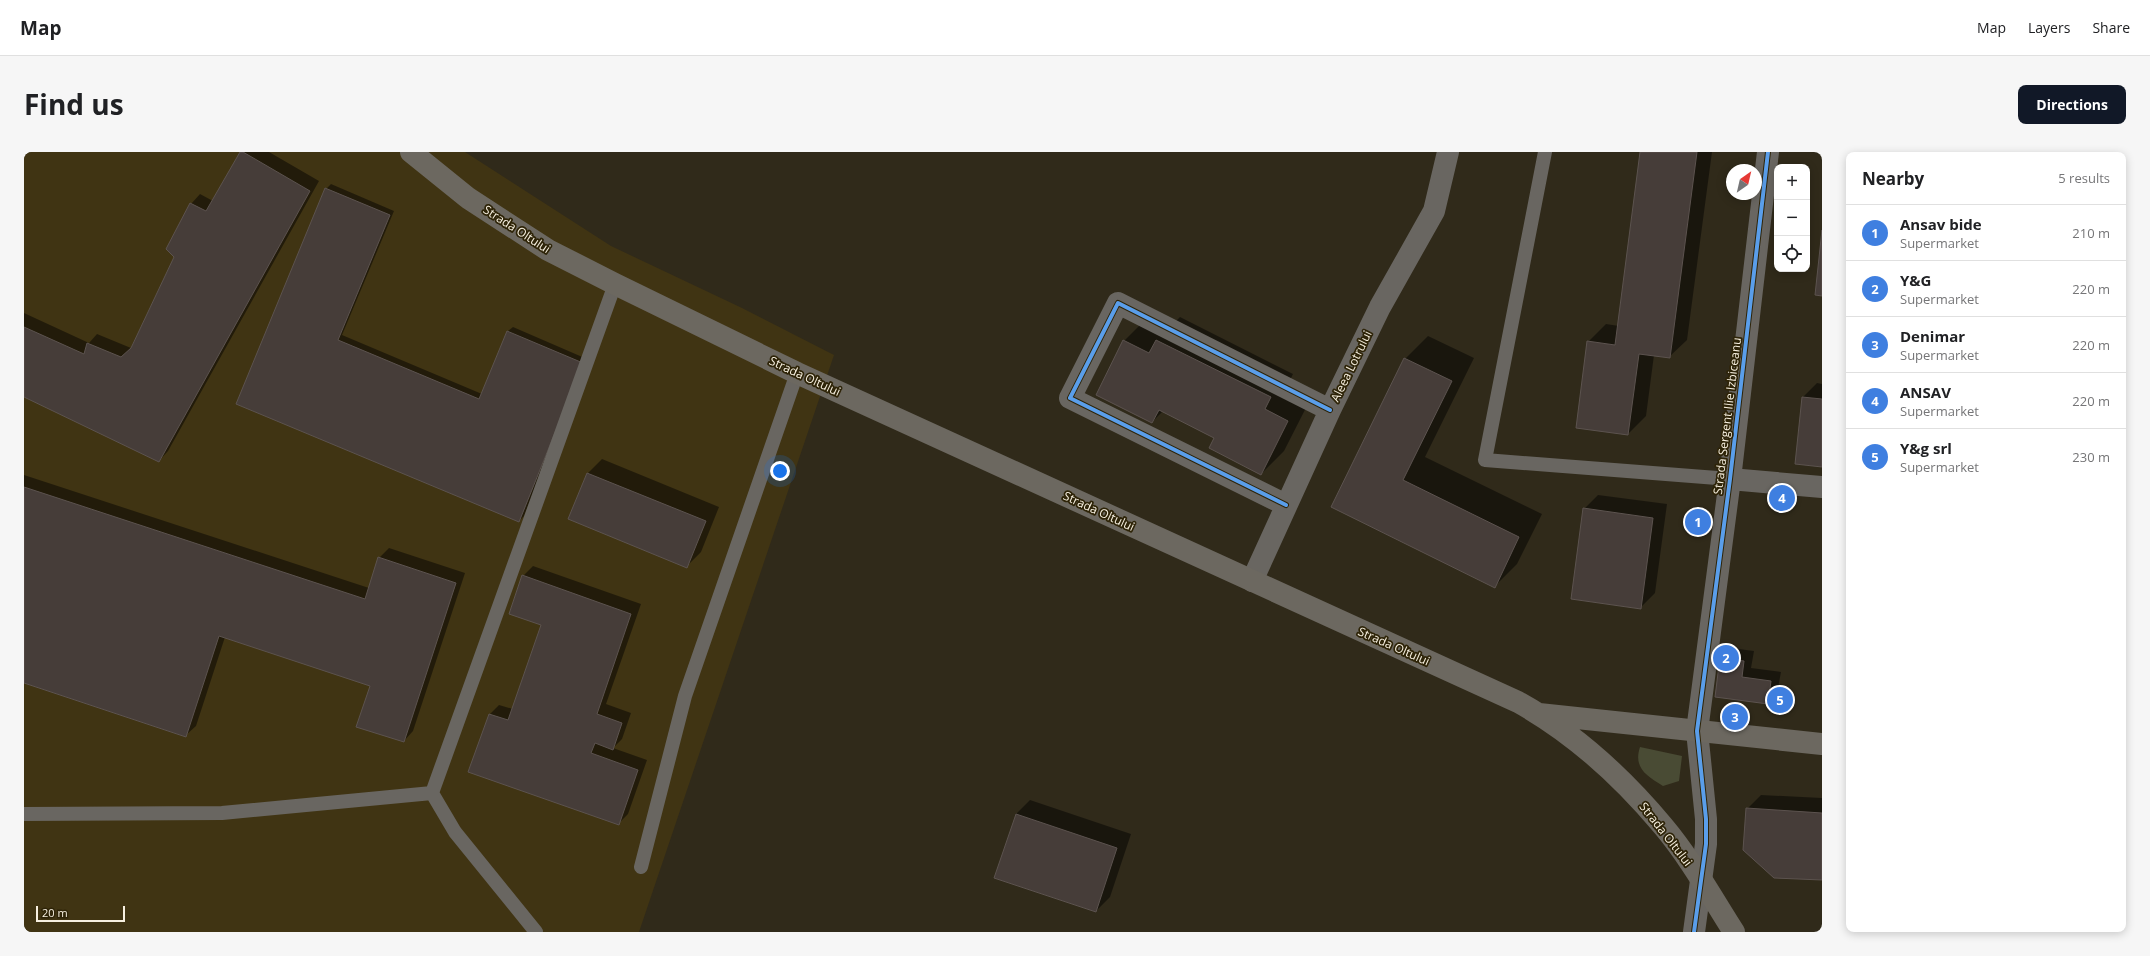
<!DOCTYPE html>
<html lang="en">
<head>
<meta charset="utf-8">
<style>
  body { margin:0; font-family:"Open Sans",sans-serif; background:#f6f6f6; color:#202124 }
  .controls { position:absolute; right:12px; top:12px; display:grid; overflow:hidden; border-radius:8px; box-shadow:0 2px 10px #0003 }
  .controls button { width:36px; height:36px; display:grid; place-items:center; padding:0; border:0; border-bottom:1px solid #e0e0e0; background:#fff; color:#202124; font:20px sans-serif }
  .compass { position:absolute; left:1702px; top:12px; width:36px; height:36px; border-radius:50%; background:#fff; box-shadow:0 2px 10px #0003; rotate:34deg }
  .scale { position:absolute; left:12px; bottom:10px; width:89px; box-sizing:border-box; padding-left:4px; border:2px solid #f7f0e0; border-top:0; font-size:11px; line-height:14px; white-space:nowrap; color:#f7f0e0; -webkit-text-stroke:3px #2e2408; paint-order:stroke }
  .you { position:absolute; left:756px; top:319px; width:14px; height:14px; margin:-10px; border:3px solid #fff; border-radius:50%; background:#1a73e8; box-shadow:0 0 0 6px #1a73e833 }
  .badge { display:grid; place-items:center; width:26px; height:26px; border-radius:50%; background:#111827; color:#fff; font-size:13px; font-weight:700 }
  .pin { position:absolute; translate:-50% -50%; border:2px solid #fff; box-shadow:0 1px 4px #0006 }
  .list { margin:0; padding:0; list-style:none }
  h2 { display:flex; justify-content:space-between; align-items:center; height:52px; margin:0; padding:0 16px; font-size:17px }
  h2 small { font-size:13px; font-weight:400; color:#757577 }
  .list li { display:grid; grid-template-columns:26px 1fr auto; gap:12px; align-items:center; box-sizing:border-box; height:56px; padding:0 16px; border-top:1px solid #e0e0e0 }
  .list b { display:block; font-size:15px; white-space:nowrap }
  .list p { margin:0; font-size:13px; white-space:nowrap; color:#757577 }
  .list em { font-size:13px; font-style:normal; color:#757577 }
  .icon { flex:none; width:22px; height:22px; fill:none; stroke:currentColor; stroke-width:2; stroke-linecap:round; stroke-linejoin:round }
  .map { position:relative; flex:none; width:1798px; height:780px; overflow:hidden; border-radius:8px }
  header { display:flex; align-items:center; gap:24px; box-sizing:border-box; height:56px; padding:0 20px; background:#fff; border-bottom:1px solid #e0e0e0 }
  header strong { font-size:19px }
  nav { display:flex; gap:22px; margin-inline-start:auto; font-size:14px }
  .intro { display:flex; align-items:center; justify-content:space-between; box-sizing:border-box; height:96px; padding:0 24px }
  h1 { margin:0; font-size:28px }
  .button { padding:10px 18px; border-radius:8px; background:#111827; color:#fff; font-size:14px; font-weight:700 }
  main { display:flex; gap:24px; padding:0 24px }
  aside { flex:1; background:#fff; border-radius:8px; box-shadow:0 2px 10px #0003 }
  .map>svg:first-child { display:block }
  .built { fill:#403413 }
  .green { fill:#494b34 }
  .shadow { fill:#0007 }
  .building { fill:#463d39; stroke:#5c534f }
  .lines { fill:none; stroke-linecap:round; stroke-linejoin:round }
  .lane { stroke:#696661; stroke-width:14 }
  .street { stroke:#696661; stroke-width:22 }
  .secondary { stroke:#6c6860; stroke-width:22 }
  .cycleway-casing { stroke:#2e2408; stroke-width:6 }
  .cycleway { stroke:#5a9eea; stroke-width:4 }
  .labels { text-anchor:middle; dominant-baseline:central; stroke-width:3.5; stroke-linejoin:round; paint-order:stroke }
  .street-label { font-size:12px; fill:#f7f0e0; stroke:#2e2408 }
</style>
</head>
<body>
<header>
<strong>Map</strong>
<nav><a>Map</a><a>Layers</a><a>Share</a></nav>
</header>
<div class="intro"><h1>Find us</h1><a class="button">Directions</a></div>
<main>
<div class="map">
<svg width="1798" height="780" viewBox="0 0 1798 780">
  <rect width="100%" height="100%" fill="#302a1a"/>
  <path class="built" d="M 0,0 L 441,0 L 587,94 L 718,156 L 810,203 L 615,780 L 0,780 Z"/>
  <path class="green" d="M 1616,595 L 1658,604 L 1655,629 L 1639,634 C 1623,624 1609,616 1616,595 Z"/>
  <path class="shadow" d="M 217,0 L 245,0 L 295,29 L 144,299 L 135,309 L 0,244 L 0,161 L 65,191 L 73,182 L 107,196 L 151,104 L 167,52 L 176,42 L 189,49 Z
    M 1617,0 L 1688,0 L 1663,188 L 1645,205 L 1630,203 L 1622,264 L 1604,282 L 1564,190 L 1582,172 L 1595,174 Z
    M 307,32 L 370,59 L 318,183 L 458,242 L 484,179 L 489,175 L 563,207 L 500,364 L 495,369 L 213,252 L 302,37 Z
    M 1156,165 L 1269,222 L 1263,234 L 1287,246 L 1260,299 L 1237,322 L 1191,286 L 1139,259 L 1128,270 L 1100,189 L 1123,166 L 1144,177 Z
    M 1404,184 L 1450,206 L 1401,305 L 1518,362 L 1493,412 L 1470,435 L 1308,355 L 1381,207 Z
    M 1793,231 L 1798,232 L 1798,314 L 1779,245 Z
    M 578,307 L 695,355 L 677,400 L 663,414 L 545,366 L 564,321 Z
    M 0,323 L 345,436 L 355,406 L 365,396 L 441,421 L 389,579 L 380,589 L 347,533 L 201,485 L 172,574 L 162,583 L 0,530 Z
    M 1574,343 L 1643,352 L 1631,441 L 1616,456 L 1560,357 Z
    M 509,414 L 617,452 L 582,552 L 607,561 L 598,587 L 589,596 L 623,608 L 604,662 L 594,672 L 466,562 L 475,553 L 489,557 L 519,473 L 499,424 Z
    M 1707,496 L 1730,499 L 1727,516 L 1757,520 L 1753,541 L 1744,551 L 1697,505 Z
    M 1737,643 L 1798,646 L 1798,727 L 1723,657 Z
    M 1006,648 L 1107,682 L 1086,745 L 1072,759 L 992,662 Z"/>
  <path class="building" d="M 216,0 L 219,0 L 286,39 L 135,310 L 0,245 L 0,175 L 60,202 L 63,191 L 97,205 L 107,196 L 150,105 L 142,97 L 166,51 L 182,59 Z
    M 1616,0 L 1673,0 L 1646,206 L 1615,202 L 1604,283 L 1552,276 L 1563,189 L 1591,193 Z
    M 301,36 L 366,63 L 314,188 L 455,247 L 483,179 L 559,211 L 495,370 L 212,252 Z
    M 1798,78 L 1798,144 L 1791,143 Z
    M 1099,188 L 1125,201 L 1132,188 L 1247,245 L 1241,257 L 1264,269 L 1237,323 L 1185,296 L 1190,286 L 1135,258 L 1128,271 L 1072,243 Z
    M 1380,206 L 1428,229 L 1379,328 L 1495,385 L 1471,436 L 1307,355 Z
    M 1778,245 L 1798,247 L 1798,315 L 1771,312 Z
    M 563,321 L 682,369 L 663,416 L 544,367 Z
    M 0,335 L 341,447 L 354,405 L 432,431 L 380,590 L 332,575 L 346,534 L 195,484 L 162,585 L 0,531 Z
    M 1559,356 L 1629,366 L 1617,457 L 1547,447 Z
    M 498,423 L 607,462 L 573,562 L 598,571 L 589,598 L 571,591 L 567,601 L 614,618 L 595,673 L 444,620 L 465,562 L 484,568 L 517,473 L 485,462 Z
    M 1696,505 L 1720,509 L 1718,525 L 1747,529 L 1744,552 L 1691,545 Z
    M 1722,656 L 1798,661 L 1798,728 L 1750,726 L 1719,698 Z
    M 992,662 L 1093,696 L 1072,760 L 970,726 Z"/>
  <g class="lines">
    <path class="lane" d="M 1521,0 L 1461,308 L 1706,327
      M 0,662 L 198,661 L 408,641
      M 617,715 L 661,544 L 773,221
      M 512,780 L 431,680 L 408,641 L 591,132"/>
    <path class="street" d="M 1706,327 L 1798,335
      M 1262,353 L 1046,246 L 1094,151 L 1306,258
      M 1228,429 L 1306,258 L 1356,155 L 1410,59 L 1424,0
      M 1670,780 L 1682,692 L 1682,667 L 1673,579 L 1706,327 L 1744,0"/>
    <path class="secondary" d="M 387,0 L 444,46 L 524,98 L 591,132 L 773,221 L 1494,550 C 1550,581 1598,625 1639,674 C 1666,706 1687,744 1710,780
      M 1515,562 L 1798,592"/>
    <g class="cycleway-casing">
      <path id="cycleway" d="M 1262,353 L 1046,246 L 1094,151 L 1306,258
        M 1670,780 L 1682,692 L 1682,667 L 1673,579 L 1706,327 L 1744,0"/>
    </g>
    <use href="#cycleway" class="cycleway"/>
  </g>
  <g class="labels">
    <g class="street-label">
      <text transform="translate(493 77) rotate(33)">Strada Oltului</text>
      <text transform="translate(1327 214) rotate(-64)">Aleea Lotrului</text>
      <text transform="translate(781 224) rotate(25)">Strada Oltului</text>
      <text transform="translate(1703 264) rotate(-83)">Strada Sergent Ilie Izbiceanu</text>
      <text transform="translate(1075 359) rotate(25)">Strada Oltului</text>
      <text transform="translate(1370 494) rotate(24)">Strada Oltului</text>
      <text transform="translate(1642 682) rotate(52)">Strada Oltului</text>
    </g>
  </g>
</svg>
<div class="controls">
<button>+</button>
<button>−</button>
<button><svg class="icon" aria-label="locate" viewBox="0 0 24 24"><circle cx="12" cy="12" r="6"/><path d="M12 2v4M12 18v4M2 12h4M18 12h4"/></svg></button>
</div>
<svg class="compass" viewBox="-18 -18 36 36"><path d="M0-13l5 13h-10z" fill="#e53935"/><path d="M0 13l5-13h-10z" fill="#757577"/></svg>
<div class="scale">20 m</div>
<div class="you"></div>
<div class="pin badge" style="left:1674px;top:370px;background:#3f7fe0">1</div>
<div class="pin badge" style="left:1702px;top:506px;background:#3f7fe0">2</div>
<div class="pin badge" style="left:1711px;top:565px;background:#3f7fe0">3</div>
<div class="pin badge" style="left:1758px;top:346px;background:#3f7fe0">4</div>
<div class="pin badge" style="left:1756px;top:548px;background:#3f7fe0">5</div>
</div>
<aside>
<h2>Nearby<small>5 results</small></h2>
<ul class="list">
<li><span class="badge" style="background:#3f7fe0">1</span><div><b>Ansav bide</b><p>Supermarket</p></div><em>210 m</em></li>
<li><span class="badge" style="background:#3f7fe0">2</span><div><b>Y&amp;G</b><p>Supermarket</p></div><em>220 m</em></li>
<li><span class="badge" style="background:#3f7fe0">3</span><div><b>Denimar</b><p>Supermarket</p></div><em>220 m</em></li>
<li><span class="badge" style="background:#3f7fe0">4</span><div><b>ANSAV</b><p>Supermarket</p></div><em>220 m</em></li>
<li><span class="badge" style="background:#3f7fe0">5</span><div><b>Y&amp;g srl</b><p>Supermarket</p></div><em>230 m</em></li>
</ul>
</aside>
</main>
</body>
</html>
